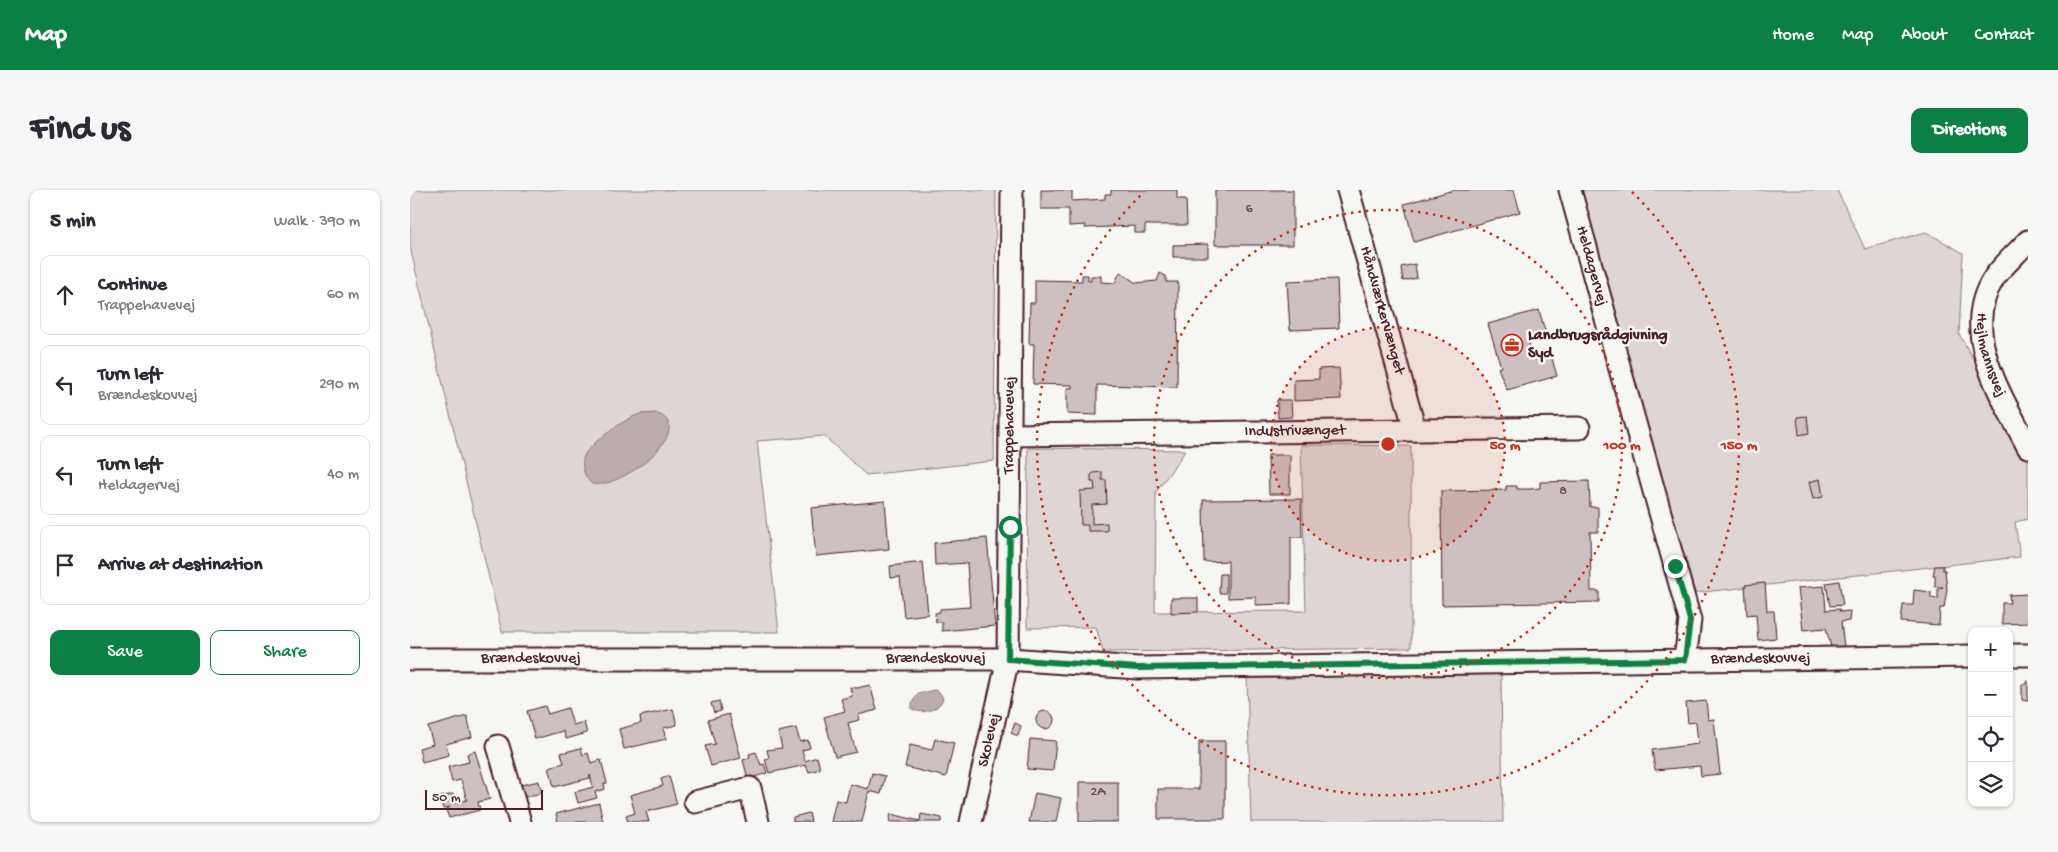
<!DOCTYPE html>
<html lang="en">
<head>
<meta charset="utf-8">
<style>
  body { margin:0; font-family:"Gochi Hand",sans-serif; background:#f7f7f7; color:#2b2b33 }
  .controls { position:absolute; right:15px; bottom:15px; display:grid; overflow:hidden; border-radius:10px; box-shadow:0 1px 4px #0004 }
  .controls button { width:45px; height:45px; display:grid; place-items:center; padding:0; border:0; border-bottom:1px solid #e1e1e2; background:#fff; color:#2b2b33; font:25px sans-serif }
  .scale { position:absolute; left:15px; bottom:12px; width:118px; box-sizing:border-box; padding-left:5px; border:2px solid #4a1f2b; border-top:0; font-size:14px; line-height:18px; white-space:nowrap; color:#4a1f2b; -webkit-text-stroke:4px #f6f6f2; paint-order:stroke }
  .stop { position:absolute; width:15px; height:15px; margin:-11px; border:4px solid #0b8043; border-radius:50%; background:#fff }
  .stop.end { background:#0b8043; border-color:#fff; box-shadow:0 1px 5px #0008 }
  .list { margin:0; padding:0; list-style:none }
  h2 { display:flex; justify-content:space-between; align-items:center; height:65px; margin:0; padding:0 20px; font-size:21px }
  h2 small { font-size:16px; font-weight:400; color:#7c7c81 }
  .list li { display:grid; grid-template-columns:32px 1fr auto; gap:15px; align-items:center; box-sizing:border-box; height:80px; margin:0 10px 10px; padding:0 10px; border:1px solid #e1e1e2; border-radius:10px }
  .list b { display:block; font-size:19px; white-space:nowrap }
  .list p { margin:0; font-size:16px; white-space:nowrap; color:#7c7c81 }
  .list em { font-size:16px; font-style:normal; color:#7c7c81 }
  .actions { display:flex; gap:10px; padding:15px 20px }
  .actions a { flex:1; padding:11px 0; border:1px solid #0b8043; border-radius:10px; text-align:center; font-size:18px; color:#0b8043 }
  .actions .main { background:#0b8043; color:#fff }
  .icon { flex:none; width:28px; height:28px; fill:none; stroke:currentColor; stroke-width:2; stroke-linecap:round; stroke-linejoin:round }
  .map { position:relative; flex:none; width:1618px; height:632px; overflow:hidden; border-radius:10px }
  header { display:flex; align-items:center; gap:30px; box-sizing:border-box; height:70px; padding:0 25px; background:#0b8043; color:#fff }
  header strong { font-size:24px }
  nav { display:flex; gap:28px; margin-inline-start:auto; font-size:18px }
  .intro { display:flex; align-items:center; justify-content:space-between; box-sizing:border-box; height:120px; padding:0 30px }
  h1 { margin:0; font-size:35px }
  .button { padding:12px 22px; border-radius:10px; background:#0b8043; color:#fff; font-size:18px; font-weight:700 }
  main { display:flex; gap:30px; padding:0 30px }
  aside { flex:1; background:#fff; border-radius:10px; box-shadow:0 1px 4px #0004 }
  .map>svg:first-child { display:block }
  .green { fill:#ddd6d5; stroke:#947a80 }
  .water { fill:#bbadae; stroke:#8e747a }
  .building { fill:#ccc1c0; stroke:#4a1f2b }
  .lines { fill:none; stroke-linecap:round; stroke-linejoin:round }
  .minor-casing { stroke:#4a1f2b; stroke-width:25 }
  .minor { stroke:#f6f6f2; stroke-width:21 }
  .route { stroke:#0b8043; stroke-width:6 }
  .ring { fill:none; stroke:#c8321e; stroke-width:2.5; stroke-dasharray:2.5 5 }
  .labels { text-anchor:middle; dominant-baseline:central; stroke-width:5; stroke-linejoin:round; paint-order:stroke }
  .number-label { font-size:14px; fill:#6a4850 }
  .street-label { font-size:16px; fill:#4a1f2b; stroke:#f6f6f2 }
  .poi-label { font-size:16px; font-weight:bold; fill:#4a1f2b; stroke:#f6f6f2; text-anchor:start }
  .centre { fill:#c8321e; stroke:#f6f6f2; stroke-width:2.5 }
  .ring-label { font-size:15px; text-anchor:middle; font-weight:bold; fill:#c8321e; stroke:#f6f6f2; stroke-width:5; stroke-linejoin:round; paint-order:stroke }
</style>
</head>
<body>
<header>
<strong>Map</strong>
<nav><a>Home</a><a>Map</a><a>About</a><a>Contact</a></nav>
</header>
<div class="intro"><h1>Find us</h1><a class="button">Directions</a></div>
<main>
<aside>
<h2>5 min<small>Walk · 390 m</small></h2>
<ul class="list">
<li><svg class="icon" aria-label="ahead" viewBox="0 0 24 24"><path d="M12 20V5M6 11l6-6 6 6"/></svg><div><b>Continue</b><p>Trappehavevej</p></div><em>60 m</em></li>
<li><svg class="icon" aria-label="left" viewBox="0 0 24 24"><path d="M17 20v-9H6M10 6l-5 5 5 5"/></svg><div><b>Turn left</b><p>Brændeskovvej</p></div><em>290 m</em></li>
<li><svg class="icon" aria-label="left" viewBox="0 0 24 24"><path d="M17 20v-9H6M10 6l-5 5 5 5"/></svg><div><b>Turn left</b><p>Heldagervej</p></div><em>40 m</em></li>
<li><svg class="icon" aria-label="arrive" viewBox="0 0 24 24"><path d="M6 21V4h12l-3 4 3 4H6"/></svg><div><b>Arrive at destination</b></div></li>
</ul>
<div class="actions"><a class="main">Save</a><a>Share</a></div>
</aside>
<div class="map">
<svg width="1618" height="632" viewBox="0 0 1618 632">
  <rect width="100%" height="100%" fill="#f6f6f2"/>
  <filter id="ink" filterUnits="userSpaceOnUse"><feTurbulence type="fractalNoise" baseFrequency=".02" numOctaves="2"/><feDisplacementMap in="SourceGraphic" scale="10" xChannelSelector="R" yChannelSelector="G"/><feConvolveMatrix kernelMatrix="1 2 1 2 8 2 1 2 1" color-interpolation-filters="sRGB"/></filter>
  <g filter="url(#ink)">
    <path class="green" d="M 0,0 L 586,0 L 584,271 L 456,285 L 414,246 L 347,251 L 369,442 L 92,442 L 0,57 Z
      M 1167,0 L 1427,0 L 1455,59 L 1516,42 L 1553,63 L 1549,144 L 1618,265 L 1618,329 L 1605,332 L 1610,367 L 1285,403 Z
      M 891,255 L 1001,256 L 1001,458 L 693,462 L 686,437 L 617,438 L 618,258 L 776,260 L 746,302 L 745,422 L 896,421 Z
      M 1091,484 L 1093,632 L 841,632 L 837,488 Z"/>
    <path class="water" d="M 245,223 C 291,236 213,300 182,294 C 175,288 170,276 174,266 C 179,254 217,227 230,224 C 235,223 240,224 245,223 Z
      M 525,500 L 530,503 L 533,508 C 530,520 513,525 502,519 L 502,513 L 508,503 Z"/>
    <path class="building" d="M 631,0 L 662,0 L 662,11 L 695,9 L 695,4 L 701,4 L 701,0 L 767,0 L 767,9 L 776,9 L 777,35 L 735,35 L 735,43 L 725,43 L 725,36 L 675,38 L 675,35 L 659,36 L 659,19 L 631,19 Z
      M 805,0 L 883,0 L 883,55 L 805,55 Z
      M 1044,0 L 1104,0 L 1110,22 L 1004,52 L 994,14 Z
      M 798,54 L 798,67 L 763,67 L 763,55 Z
      M 1005,74 L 1007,88 L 993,91 L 991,77 Z
      M 710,82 L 726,93 L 747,91 L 750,83 L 756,86 L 756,92 L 768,92 L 767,197 L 687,195 L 687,225 L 657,224 L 657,198 L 662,198 L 662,195 L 623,194 L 624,154 L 619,154 L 620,113 L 625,113 L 625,90 L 672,91 L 672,85 L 678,85 L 678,91 L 681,91 L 681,86 L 691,86 L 691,92 L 705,93 Z
      M 927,89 L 929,138 L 880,140 L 877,91 Z
      M 1129,120 L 1135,141 L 1117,146 L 1124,170 L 1141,165 L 1147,186 L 1097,200 L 1088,178 L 1091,177 L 1078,134 Z
      M 929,178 L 931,209 L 884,211 L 884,190 L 909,189 L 909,179 Z
      M 867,210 L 881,210 L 882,227 L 868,228 Z
      M 1397,226 L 1399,243 L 1389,245 L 1387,227 Z
      M 858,265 L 880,265 L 880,304 L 859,304 Z
      M 692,282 L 692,290 L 696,290 L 697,314 L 682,315 L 682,334 L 697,333 L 697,341 L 678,341 L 678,335 L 671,335 L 670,301 L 685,300 L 684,292 L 681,292 L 681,285 L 683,283 Z
      M 1410,289 L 1413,307 L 1403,309 L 1399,292 Z
      M 1179,291 L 1180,317 L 1188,317 L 1188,342 L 1180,342 L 1181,401 L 1189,401 L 1189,412 L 1032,415 L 1031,301 L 1096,300 L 1096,296 L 1107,296 L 1107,299 L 1120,299 L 1130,298 L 1130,292 Z
      M 891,309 L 892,347 L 881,347 L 881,414 L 846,415 L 846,407 L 818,408 L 818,371 L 794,372 L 793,310 Z
      M 475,311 L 479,359 L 406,366 L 401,318 Z
      M 577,348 L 585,436 L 532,441 L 532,432 L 526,432 L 525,423 L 530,422 L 530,419 L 560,417 L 557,373 L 525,375 L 524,353 Z
      M 513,372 L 518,424 L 494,427 L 490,387 L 481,388 L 480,376 Z
      M 1525,376 L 1533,376 L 1533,380 L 1535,380 L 1537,399 L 1534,418 L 1530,418 L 1529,435 L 1491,432 L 1493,415 L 1503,415 L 1504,400 L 1521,402 L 1521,408 L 1528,409 L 1528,399 L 1533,397 L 1525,397 L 1525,385 L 1523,385 Z
      M 810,384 L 816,384 L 816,403 L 809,403 Z
      M 1429,391 L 1433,415 L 1420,416 L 1416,393 Z
      M 1355,393 L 1357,421 L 1364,421 L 1366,448 L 1348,450 L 1346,424 L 1337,425 L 1335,395 Z
      M 1414,396 L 1416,420 L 1429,419 L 1430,422 L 1440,421 L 1439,431 L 1431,432 L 1434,457 L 1421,457 L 1416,438 L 1393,440 L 1388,398 Z
      M 1618,404 L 1618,433 L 1592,434 L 1592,413 L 1600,413 L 1599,405 Z
      M 761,408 L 788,408 L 788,422 L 761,423 Z
      M 1617,491 L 1618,491 L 1618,511 L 1612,510 L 1612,494 L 1617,494 Z
      M 460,495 L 467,520 L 448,525 L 449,530 L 438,533 L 446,562 L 425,567 L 414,527 L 435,521 L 431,509 L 442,506 L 440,497 L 447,498 Z
      M 309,511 L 311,521 L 304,523 L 301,513 Z
      M 1296,511 L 1298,530 L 1304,529 L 1310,584 L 1291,586 L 1290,576 L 1245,580 L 1242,560 L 1288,554 L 1286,532 L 1278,533 L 1276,513 Z
      M 135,516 L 138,524 L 158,518 L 163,535 L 174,532 L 177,543 L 156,549 L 153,541 L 125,549 L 117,521 Z
      M 263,519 L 267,535 L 253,538 L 256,549 L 214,559 L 209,539 L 231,533 L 230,526 Z
      M626 530a9 9 0 1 1 18 0a9 9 0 1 1-18 0Z
      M 319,524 L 331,568 L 301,576 L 295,556 L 305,554 L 298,530 Z
      M 57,526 L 62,547 L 36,554 L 39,565 L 12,572 L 9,558 L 23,554 L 18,537 Z
      M 605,533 L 611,536 L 608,546 L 601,543 Z
      M 386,538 L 390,552 L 398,550 L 400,558 L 392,560 L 395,571 L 407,567 L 410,579 L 399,582 L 396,575 L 359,583 L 355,569 L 359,568 L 357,560 L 372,558 L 368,542 Z
      M 525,549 L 544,553 L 536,587 L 495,577 L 500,555 L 522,560 Z
      M 620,549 L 646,551 L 643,581 L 617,579 Z
      M 789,551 L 815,551 L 815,629 L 748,629 L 748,599 L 789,599 Z
      M 171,558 L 173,565 L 178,563 L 181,573 L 191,570 L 197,593 L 194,594 L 195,599 L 185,602 L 187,608 L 168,613 L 165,602 L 183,597 L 180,585 L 180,588 L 144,597 L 139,577 L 154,573 L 151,563 Z
      M 65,561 L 80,609 L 68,612 L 70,620 L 39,628 L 36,620 L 40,617 L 33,619 L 30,607 L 43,604 L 45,613 L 57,610 L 51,590 L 42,592 L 38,577 L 59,572 L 57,564 Z
      M 346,562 L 351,575 L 354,574 L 357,583 L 338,589 L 333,570 L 340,568 L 339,564 Z
      M 462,583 L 475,586 L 471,604 L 459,601 L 452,632 L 421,632 L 426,610 L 436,612 L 440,594 L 458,599 Z
      M 259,586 L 267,614 L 236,622 L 239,632 L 218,632 L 216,626 L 225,623 L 220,605 L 253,596 L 251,589 Z
      M 129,591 L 132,603 L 114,607 L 111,595 Z
      M 669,592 L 708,592 L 708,632 L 669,632 Z
      M 625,603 L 651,608 L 646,632 L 619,632 Z
      M 189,613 L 193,632 L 148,632 L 146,624 Z
      M 399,623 L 401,632 L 383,632 L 383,627 Z
      M 481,624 L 510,631 L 511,624 L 532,628 L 531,632 L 479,632 Z"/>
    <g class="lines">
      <g class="minor-casing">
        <g id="minor">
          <path id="s1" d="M 938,0 L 1005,240"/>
          <path id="s2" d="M 1160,0 L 1280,430 L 1275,470"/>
          <path id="s3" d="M 1618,51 C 1607,63 1593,75 1584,88 C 1548,142 1593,208 1618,257"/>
          <path id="s4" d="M 601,245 L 1169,238"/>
          <path d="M 1599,465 L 1618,465"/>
          <path id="s5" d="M 0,469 L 598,469 L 728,478 L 1562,466"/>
          <path d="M 88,556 L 110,632"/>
          <path d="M 285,612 L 340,598 L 348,632"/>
          <path id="s6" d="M 561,632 L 598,469 L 602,0"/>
        </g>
      </g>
      <use href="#minor" class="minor"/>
    </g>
  </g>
  <g class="lines" filter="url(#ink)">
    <path class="route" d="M 600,337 L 598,469 L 728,478 L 1275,470 L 1280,430 L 1265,376"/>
  </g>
  <circle cx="978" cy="254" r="117" fill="#c8321e" fill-opacity=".12"/>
  <g class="ring">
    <circle cx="978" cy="254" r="117"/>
    <circle cx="978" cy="254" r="234"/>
    <path d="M1222 2A351 351 0 1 1 734 2"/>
  </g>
  <defs>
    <g id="office-ring" transform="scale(1.125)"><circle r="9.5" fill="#f6f6f2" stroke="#c8321e" stroke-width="1.5"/><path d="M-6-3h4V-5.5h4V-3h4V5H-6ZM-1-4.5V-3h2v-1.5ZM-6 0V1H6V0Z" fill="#c8321e"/></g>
  </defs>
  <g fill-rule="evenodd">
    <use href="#office-ring" x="1102" y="155"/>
  </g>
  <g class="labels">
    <g class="number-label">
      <text x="839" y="19">6</text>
      <text x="1153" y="301">8</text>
      <text x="688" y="602">2A</text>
    </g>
    <g class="street-label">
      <text stroke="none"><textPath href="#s2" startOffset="79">Heldagervej</textPath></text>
      <text stroke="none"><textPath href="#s1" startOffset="125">Håndværkervænget</textPath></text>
      <text stroke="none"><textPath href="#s3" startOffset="131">Hejlmannsvej</textPath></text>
      <text stroke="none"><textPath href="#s6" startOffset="401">Trappehavevej</textPath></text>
      <text stroke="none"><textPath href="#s4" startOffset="284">Industrivænget</textPath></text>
      <text stroke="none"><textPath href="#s5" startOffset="121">Brændeskovvej</textPath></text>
      <text stroke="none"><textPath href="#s5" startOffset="526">Brændeskovvej</textPath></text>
      <text stroke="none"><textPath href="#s5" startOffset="1351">Brændeskovvej</textPath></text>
      <text stroke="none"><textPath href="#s6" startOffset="84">Skolevej</textPath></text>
    </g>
    <g class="poi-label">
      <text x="1118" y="146">Landbrugsrådgivning<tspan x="1118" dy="18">Syd</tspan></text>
    </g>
  </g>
  <circle cx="978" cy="254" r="8" class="centre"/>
  <g class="ring-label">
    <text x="1095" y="259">50 m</text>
    <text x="1212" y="259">100 m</text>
    <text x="1329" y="259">150 m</text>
  </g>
</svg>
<div class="controls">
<button>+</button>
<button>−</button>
<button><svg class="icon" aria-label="locate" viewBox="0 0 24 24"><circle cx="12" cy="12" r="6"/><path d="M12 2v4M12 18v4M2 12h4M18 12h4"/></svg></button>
<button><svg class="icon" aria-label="layers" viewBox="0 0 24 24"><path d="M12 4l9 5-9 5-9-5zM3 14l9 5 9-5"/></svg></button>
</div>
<div class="scale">50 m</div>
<div class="stop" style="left:600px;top:337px"></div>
<div class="stop end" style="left:1265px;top:376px"></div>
</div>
</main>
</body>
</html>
